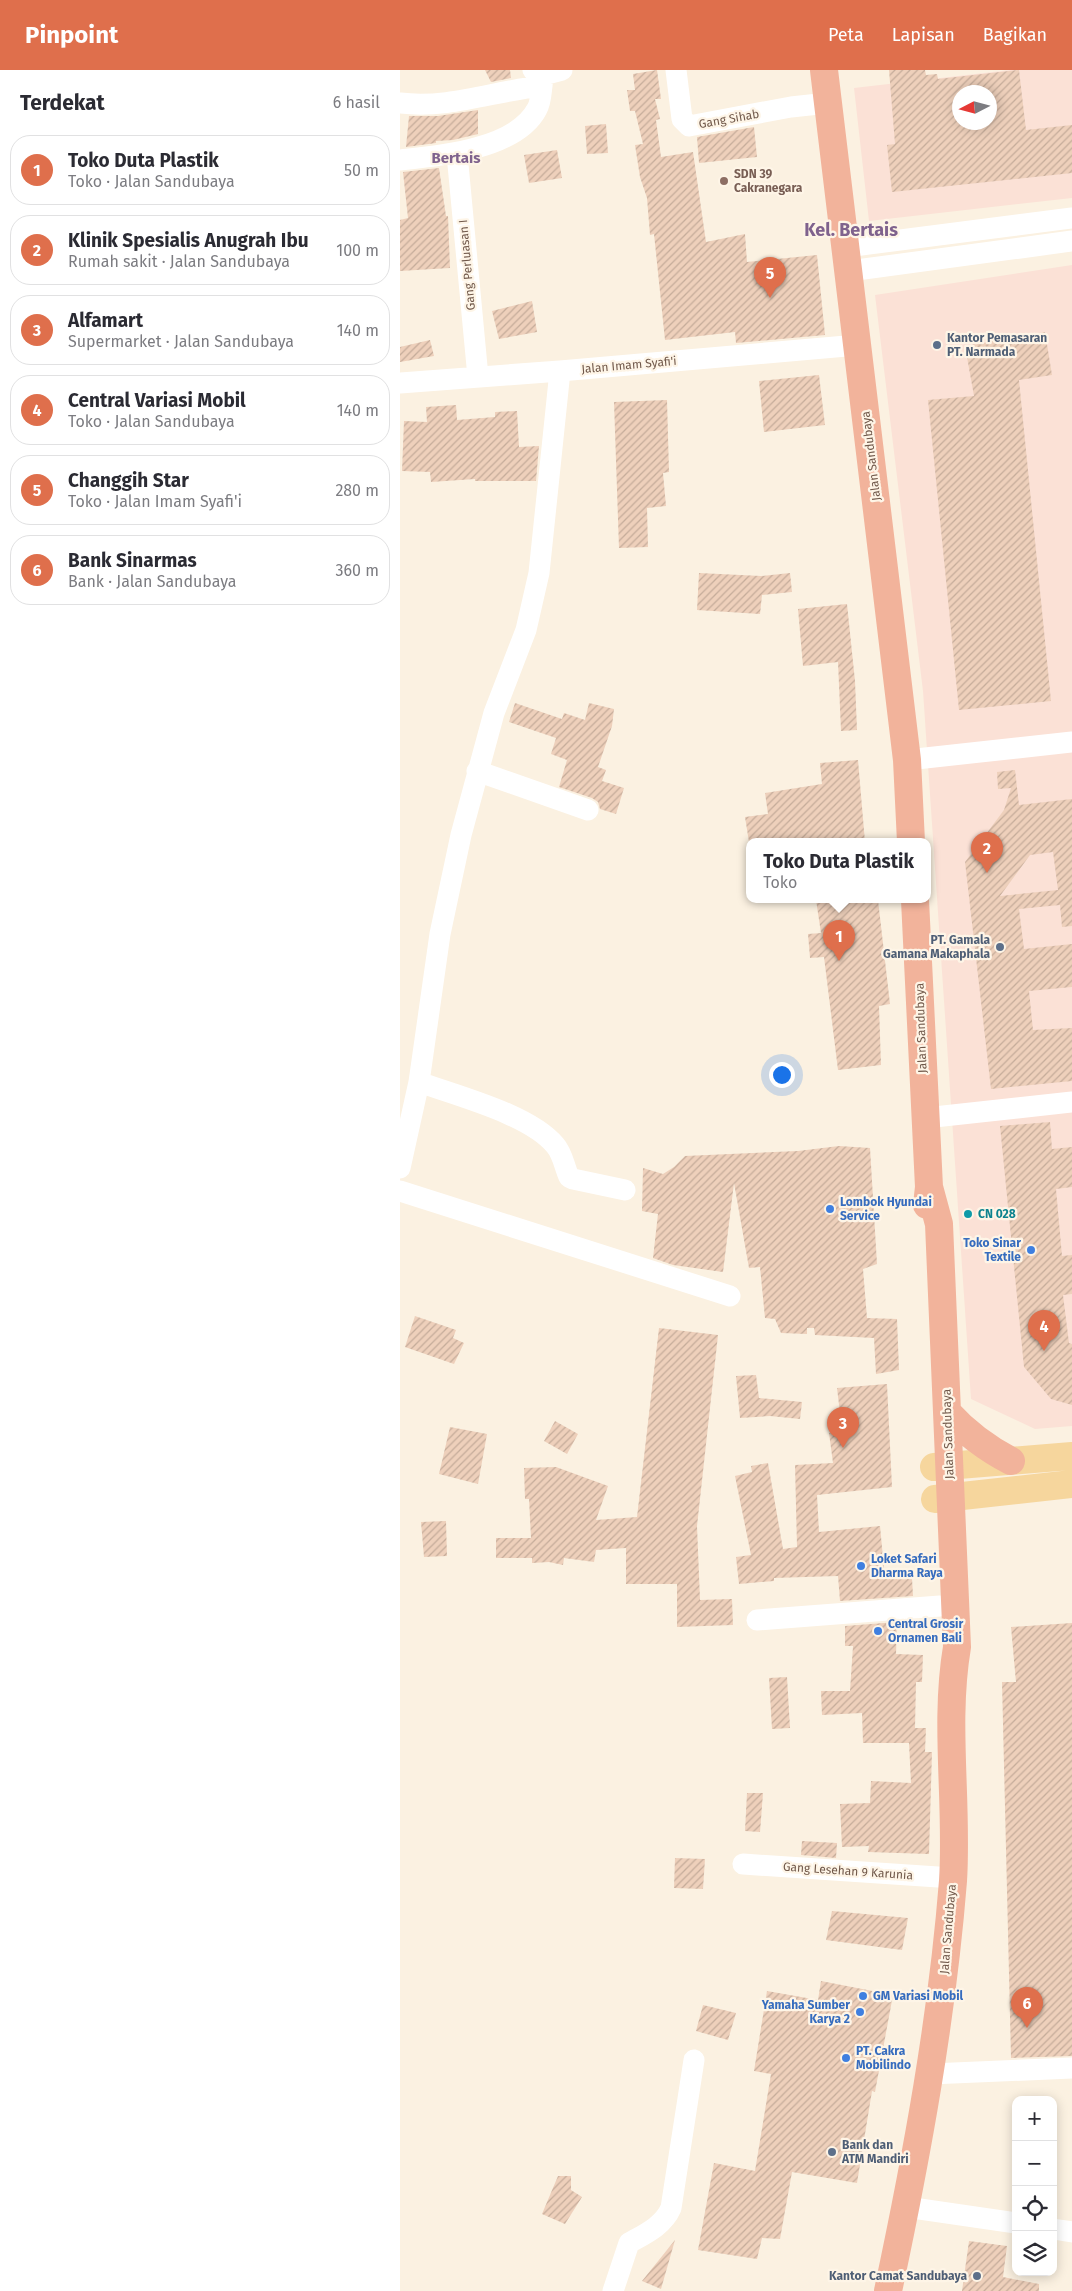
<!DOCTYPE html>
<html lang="id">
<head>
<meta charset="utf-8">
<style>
  body { margin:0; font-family:"Fira Sans",sans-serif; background:#f2f2f3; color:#2b2b33 }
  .controls { position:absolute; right:15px; bottom:15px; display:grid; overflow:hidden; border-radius:10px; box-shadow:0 2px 12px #0003 }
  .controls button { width:45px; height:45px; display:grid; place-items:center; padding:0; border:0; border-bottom:1px solid #e1e1e2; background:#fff; color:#2b2b33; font:25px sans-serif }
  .compass { position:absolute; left:552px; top:15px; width:45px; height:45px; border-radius:50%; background:#fff; box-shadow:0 2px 12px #0003; rotate:264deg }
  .you { position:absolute; left:381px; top:1004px; width:18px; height:18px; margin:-12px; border:4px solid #fff; border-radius:50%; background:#1a73e8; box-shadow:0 0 0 8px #1a73e833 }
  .badge { display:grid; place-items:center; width:32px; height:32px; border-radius:50%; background:#df6f4c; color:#fff; font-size:16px; font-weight:700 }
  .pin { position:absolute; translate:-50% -41px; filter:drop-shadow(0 1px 2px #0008) }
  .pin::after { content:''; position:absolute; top:26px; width:18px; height:15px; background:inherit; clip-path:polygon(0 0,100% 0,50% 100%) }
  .popup { position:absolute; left:346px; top:768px; width:185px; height:65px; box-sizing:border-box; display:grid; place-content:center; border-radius:10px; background:#fff; filter:drop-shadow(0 1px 4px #0005); font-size:16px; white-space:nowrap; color:#7c7c81 }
  .popup b { font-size:19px; color:#2b2b33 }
  .popup::after { content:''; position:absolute; left:50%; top:100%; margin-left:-10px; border:10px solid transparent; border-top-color:#fff }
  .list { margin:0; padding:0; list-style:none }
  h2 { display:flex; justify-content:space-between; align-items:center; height:65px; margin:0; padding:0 20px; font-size:21px }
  h2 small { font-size:16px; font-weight:400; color:#7c7c81 }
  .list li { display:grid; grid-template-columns:32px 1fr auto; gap:15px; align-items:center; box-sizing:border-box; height:70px; margin:0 10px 10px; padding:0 10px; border:1px solid #e1e1e2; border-radius:20px }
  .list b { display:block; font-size:19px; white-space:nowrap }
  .list p { margin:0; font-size:16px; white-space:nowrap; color:#7c7c81 }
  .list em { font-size:16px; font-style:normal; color:#7c7c81 }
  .icon { flex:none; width:28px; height:28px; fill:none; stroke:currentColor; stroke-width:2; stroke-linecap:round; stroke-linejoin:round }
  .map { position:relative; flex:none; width:672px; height:2221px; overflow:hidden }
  header { display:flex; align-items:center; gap:30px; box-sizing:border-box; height:70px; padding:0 25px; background:#df6f4c; color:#fff }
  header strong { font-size:24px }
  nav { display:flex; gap:28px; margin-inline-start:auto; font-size:18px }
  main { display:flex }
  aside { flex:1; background:#fff }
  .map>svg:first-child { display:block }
  .commercial { fill:#fbe1d6; fill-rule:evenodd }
  .building { fill:url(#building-hatch); fill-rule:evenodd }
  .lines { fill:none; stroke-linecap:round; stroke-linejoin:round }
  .minor { stroke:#fff; stroke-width:21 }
  .major { stroke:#f6d69d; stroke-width:28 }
  .highway { stroke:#f2b39b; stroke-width:28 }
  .education-dot { fill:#8d6e63; stroke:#fef5e7; stroke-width:2 }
  .service-dot { fill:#5c6f8a; stroke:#fef5e7; stroke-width:2 }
  .shop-dot { fill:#3f7fe0; stroke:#fef5e7; stroke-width:2 }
  .culture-dot { fill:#0f9aa8; stroke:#fef5e7; stroke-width:2 }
  .labels { text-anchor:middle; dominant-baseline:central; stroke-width:4.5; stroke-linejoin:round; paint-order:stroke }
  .street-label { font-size:12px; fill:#70584a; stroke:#fef5e7 }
  .education-label { font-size:12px; font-weight:bold; fill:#785e54; stroke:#fef5e7; text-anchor:start }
  .service-label { font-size:12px; font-weight:bold; fill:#4e5e75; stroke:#fef5e7; text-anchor:start }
  .shop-label { font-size:12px; font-weight:bold; fill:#366cbe; stroke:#fef5e7; text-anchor:start }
  .culture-label { font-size:12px; font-weight:bold; fill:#0d838f; stroke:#fef5e7; text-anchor:start }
  .quarter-label { font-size:15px; font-weight:bold; fill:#7f628d; stroke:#fef5e7 }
  .district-label { font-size:18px; font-weight:bold; fill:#7f628d; stroke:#fef5e7 }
</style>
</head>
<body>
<header>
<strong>Pinpoint</strong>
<nav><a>Peta</a><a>Lapisan</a><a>Bagikan</a></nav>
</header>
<main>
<aside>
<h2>Terdekat<small>6 hasil</small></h2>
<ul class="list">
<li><span class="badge">1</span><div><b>Toko Duta Plastik</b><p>Toko · Jalan Sandubaya</p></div><em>50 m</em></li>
<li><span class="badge">2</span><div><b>Klinik Spesialis Anugrah Ibu</b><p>Rumah sakit · Jalan Sandubaya</p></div><em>100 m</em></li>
<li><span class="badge">3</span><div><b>Alfamart</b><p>Supermarket · Jalan Sandubaya</p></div><em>140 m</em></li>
<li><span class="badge">4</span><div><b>Central Variasi Mobil</b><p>Toko · Jalan Sandubaya</p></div><em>140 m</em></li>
<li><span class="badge">5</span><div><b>Changgih Star</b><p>Toko · Jalan Imam Syafi'i</p></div><em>280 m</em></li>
<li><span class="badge">6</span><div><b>Bank Sinarmas</b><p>Bank · Jalan Sandubaya</p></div><em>360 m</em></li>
</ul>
</aside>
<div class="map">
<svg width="672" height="2221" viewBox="0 0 672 2221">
  <defs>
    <pattern id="building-hatch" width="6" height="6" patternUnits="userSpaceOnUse" patternTransform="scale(1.25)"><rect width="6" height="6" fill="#eed0bb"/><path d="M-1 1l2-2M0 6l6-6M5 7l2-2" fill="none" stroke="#c5ac9a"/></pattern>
  </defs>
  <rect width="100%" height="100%" fill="#fbf1e1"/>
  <path class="commercial" d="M 610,0 L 672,0 L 672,128 L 469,151 L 454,18 ZM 560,22 L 590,22 L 590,52 L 560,52 Z
    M 672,195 L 672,1356 L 635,1359 L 571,1329 L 523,621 L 475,225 Z"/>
  <path class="building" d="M 85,0 L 110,0 L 111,8 L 91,12 Z
    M 257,0 L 261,29 L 255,29 L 260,49 L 256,50 L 261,87 L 293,82 L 306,172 L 345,164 L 347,192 L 417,185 L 425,265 L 336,273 L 335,262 L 265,270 L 254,164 L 250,165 L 247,128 L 240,107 L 235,75 L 243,74 L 235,41 L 230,41 L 227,20 L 235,20 L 233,4 Z
    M 489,0 L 525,0 L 526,5 L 537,4 L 538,9 L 619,0 L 626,60 L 672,55 L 672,103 L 492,122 L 487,75 L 495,74 ZM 560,22 L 590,22 L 590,52 L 560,52 Z
    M 78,40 L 78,64 L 53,70 L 36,71 L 36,73 L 6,77 L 9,46 L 38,46 Z
    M 206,54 L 208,83 L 187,84 L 185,56 Z
    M 354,57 L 357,87 L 299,93 L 297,67 Z
    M 157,80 L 162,108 L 129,113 L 124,85 Z
    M 39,98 L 46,146 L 48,146 L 50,198 L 0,201 L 0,150 L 8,148 L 3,102 Z
    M 132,231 L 137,262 L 99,269 L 92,241 Z
    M 645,262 L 652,305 L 619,310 L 651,631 L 559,640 L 528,330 L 574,326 L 565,276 Z
    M 30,270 L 34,286 L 0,292 L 0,277 Z
    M 419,305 L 425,355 L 364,362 L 359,311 Z
    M 267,330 L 269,402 L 263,403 L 266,436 L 247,438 L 248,477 L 219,478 L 214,332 Z
    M 56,335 L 57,350 L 95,347 L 95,342 L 117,341 L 119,377 L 139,376 L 136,411 L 75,411 L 75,409 L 31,412 L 30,402 L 2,401 L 4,351 L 27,352 L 26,337 Z
    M 299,503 L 361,506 L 390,503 L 392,522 L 362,525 L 360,544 L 297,540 Z
    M 447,534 L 455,611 L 457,660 L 441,661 L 438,592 L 403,596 L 398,539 Z
    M 115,633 L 162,649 L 164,643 L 185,650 L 189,633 L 214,639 L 212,656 L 198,697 L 206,700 L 202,711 L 224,718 L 216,744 L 200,739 L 198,732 L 192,728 L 159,717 L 167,690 L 151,684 L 156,668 L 109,652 Z
    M 458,690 L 465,772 L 349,772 L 345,747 L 368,744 L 365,723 L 422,714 L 420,693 Z
    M 615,700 L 619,735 L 672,729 L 672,856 L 662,857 L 660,835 L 619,839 L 624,879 L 672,874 L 672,917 L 629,921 L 633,960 L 672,958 L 672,1011 L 591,1019 L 565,792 L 604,740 L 611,718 L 598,719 L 597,702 ZM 653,782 L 658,820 L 600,826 L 630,785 Z
    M 416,830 L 478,830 L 490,934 L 479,936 L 481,995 L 438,1000 L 424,887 L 410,888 L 408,864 L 421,863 Z
    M 650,1052 L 652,1079 L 672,1077 L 672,1117 L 656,1119 L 662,1186 L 672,1185 L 672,1224 L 663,1225 L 669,1273 L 672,1274 L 672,1335 L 651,1329 L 624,1297 L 600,1056 Z
    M 439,1076 L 470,1078 L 477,1194 L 463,1199 L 467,1248 L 497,1249 L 499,1300 L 476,1304 L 474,1268 L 415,1265 L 414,1258 L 407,1258 L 407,1264 L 381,1263 L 375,1249 L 365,1248 L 360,1197 L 349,1198 L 334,1113 L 323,1202 L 273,1195 L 253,1188 L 258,1144 L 242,1141 L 243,1098 L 263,1104 L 274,1097 L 285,1086 L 398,1081 Z
    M 15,1246 L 56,1260 L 53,1268 L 64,1273 L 54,1294 L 5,1277 Z
    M 259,1258 L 318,1265 L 297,1456 L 300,1530 L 332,1529 L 333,1555 L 277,1557 L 277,1514 L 226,1514 L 226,1478 L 196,1480 L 194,1492 L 164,1488 L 163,1495 L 149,1492 L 132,1493 L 132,1488 L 96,1488 L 96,1468 L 131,1468 L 129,1429 L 125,1429 L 124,1398 L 156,1397 L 208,1416 L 196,1450 L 237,1447 Z
    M 356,1305 L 359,1328 L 402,1332 L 400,1349 L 370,1346 L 340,1348 L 336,1306 Z
    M 487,1314 L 492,1417 L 417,1425 L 419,1462 L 480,1456 L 485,1509 L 512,1508 L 513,1526 L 440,1531 L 438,1506 L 374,1508 L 374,1511 L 339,1514 L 336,1487 L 351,1485 L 335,1406 L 352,1402 L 351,1396 L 368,1393 L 383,1479 L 397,1477 L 395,1395 L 433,1393 L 429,1363 L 442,1360 L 437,1318 Z
    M 155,1351 L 178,1364 L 167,1384 L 144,1371 Z
    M 50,1357 L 87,1364 L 78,1414 L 39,1404 Z
    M 46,1451 L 47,1486 L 24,1487 L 21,1452 Z
    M 497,1552 L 496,1584 L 523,1585 L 522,1612 L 516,1612 L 515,1658 L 526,1658 L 525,1682 L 532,1682 L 529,1784 L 468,1782 L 469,1776 L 442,1777 L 440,1734 L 470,1733 L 471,1711 L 511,1713 L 509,1673 L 463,1673 L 462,1643 L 422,1645 L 421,1621 L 450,1621 L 453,1576 L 445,1576 L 445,1556 Z
    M 672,1553 L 672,1986 L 611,1988 L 602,1612 L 616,1612 L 611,1557 Z
    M 387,1607 L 390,1658 L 372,1659 L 369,1608 Z
    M 347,1723 L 363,1723 L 360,1762 L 345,1761 Z
    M 402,1771 L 437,1773 L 436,1788 L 401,1785 Z
    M 275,1788 L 305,1789 L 303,1819 L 274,1818 Z
    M 432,1841 L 508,1848 L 502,1880 L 426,1870 Z
    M 421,1911 L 493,1925 L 475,2022 L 472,2021 L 457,2113 L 392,2102 L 380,2169 L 362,2168 L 357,2189 L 298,2180 L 314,2093 L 355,2101 L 371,2004 L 354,2001 L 367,1921 L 418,1930 Z
    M 303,1935 L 336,1943 L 328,1970 L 296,1961 Z
    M 158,2106 L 171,2106 L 171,2120 L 182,2127 L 165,2154 L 142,2144 Z
    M 275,2170 L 261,2219 L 242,2211 Z
    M 569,2171 L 607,2176 L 603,2207 L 639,2214 L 639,2221 L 562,2221 Z"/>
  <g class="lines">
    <path class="minor" d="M 133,0 L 143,5 L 162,0
      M 276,0 L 282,49 L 289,56 L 391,37 L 428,33
      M 0,33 C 49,39 94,21 142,16 L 143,5
      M 57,84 L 78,307
      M 0,90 C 40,86 116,79 137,39 C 141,32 141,23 142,16
      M 446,177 L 672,148
      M 449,201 L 672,171
      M 0,313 L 160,301 L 458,275
      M 507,690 L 672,672
      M 77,701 L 188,740
      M 19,1012 C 57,1026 129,1044 155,1075 C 163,1084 164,1096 169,1107 L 173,1109 L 225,1120
      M 525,1048 L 672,1032
      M 0,1098 L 19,1012 L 40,864 L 61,765 L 94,643 L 126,560 L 139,503 L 160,301
      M 0,1121 L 330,1226
      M 357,1550 L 540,1536
      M 343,1794 L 553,1808
      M 530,2004 L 672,1998
      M 506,2137 L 616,2153
      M 653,2159 L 672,2162
      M 213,2221 L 229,2173 C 245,2164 263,2156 271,2138 L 294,1990"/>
    <path class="major" d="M 534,1397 L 672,1386
      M 535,1429 L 672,1414"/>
    <path class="highway" d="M 424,0 L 507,690 L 511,772
      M 515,830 L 529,1117 L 527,1135
      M 547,1342 C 566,1363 586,1378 611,1391
      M 488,2221 C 517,2085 542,1949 553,1811 C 558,1733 544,1654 557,1577 L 539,1154 L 529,1117"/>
  </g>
  <circle class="education-dot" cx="324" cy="111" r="5"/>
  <g class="service-dot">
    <circle cx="537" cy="275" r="5"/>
    <circle cx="600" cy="877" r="5"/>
    <circle cx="432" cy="2082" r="5"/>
    <circle cx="577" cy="2206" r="5"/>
  </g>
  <g class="shop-dot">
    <circle cx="430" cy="1139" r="5"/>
    <circle cx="631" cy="1180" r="5"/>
    <circle cx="461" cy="1496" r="5"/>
    <circle cx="478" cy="1561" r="5"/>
    <circle cx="463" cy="1926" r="5"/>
    <circle cx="460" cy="1942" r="5"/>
    <circle cx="446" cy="1988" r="5"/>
  </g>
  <circle class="culture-dot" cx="568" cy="1144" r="5"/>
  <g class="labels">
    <g class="street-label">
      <text transform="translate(329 49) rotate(-10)">Gang Sihab</text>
      <text transform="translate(67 195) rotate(-95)">Gang Perluasan I</text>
      <text transform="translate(229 295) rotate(-5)">Jalan Imam Syafi'i</text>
      <text transform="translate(471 386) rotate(-97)">Jalan Sandubaya</text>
      <text transform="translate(521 958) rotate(-92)">Jalan Sandubaya</text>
      <text transform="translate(548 1364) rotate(-92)">Jalan Sandubaya</text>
      <text transform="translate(448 1801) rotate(4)">Gang Lesehan 9 Karunia</text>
      <text transform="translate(548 1859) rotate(-85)">Jalan Sandubaya</text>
    </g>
    <g class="education-label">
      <text x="334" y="104">SDN 39<tspan x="334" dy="14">Cakranegara</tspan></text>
    </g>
    <g class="service-label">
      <text x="547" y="268">Kantor Pemasaran<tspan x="547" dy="14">PT. Narmada</tspan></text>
      <text x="590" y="870" text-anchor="end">PT. Gamala<tspan x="590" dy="14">Gamana Makaphala</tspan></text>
      <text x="442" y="2075">Bank dan<tspan x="442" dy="14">ATM Mandiri</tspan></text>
      <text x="567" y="2206" text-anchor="end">Kantor Camat Sandubaya</text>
    </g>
    <g class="shop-label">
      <text x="440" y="1132">Lombok Hyundai<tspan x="440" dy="14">Service</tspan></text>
      <text x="621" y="1173" text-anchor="end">Toko Sinar<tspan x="621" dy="14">Textile</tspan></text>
      <text x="471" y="1489">Loket Safari<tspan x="471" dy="14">Dharma Raya</tspan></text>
      <text x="488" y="1554">Central Grosir<tspan x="488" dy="14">Ornamen Bali</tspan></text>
      <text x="473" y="1926">GM Variasi Mobil</text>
      <text x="450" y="1935" text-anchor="end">Yamaha Sumber<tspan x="450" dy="14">Karya 2</tspan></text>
      <text x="456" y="1981">PT. Cakra<tspan x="456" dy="14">Mobilindo</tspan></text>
    </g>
    <g class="culture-label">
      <text x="578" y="1144">CN 028</text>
    </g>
    <g class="quarter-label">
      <text x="56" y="88">Bertais</text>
    </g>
    <g class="district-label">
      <text x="451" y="160">Kel. Bertais</text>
    </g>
  </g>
</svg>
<div class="controls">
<button>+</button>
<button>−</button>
<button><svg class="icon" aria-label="locate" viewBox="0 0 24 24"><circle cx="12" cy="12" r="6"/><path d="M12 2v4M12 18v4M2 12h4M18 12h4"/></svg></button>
<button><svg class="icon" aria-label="layers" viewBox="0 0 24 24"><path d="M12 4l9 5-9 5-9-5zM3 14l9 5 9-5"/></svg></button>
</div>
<svg class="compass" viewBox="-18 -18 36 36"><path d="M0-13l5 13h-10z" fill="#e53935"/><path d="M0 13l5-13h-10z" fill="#7c7c81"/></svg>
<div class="you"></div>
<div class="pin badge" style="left:439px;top:891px">1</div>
<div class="popup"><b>Toko Duta Plastik</b>Toko</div>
<div class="pin badge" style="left:587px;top:803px">2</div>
<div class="pin badge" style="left:443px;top:1378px">3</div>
<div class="pin badge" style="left:644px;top:1281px">4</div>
<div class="pin badge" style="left:370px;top:228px">5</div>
<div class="pin badge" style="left:627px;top:1958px">6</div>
</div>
</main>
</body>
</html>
